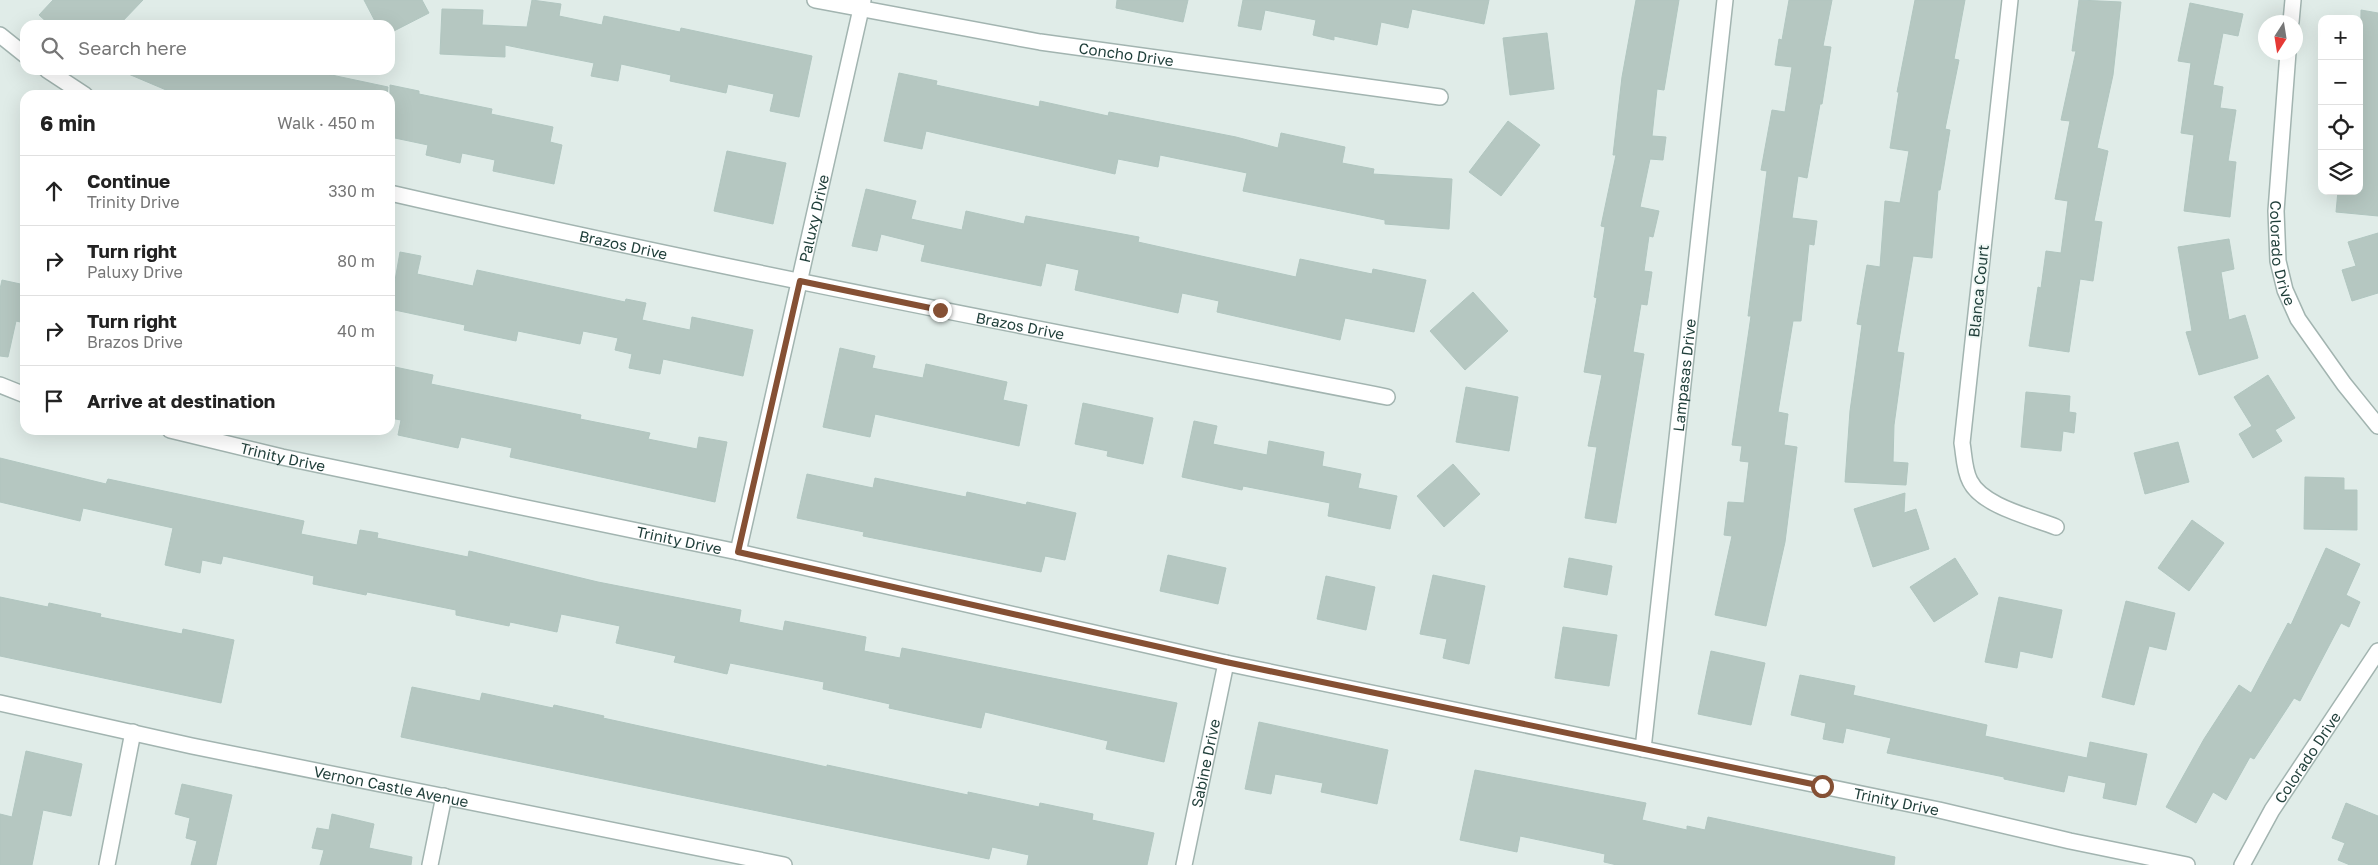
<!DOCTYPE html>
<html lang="en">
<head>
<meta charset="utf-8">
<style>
  body { margin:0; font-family:"Golos Text",sans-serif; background:#f6f6f6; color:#222 }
  .controls { position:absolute; right:15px; top:15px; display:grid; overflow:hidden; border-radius:10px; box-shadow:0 5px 20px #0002 }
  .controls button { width:45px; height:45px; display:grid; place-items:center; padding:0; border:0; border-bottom:1px solid #e0e0e0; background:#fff; color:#222; font:25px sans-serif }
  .compass { position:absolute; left:2258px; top:15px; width:45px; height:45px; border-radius:50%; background:#fff; box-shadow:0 5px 20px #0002; rotate:192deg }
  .stop { position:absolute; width:15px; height:15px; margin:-11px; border:4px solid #855034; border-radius:50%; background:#fff }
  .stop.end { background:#855034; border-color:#fff; box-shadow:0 1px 5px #0008 }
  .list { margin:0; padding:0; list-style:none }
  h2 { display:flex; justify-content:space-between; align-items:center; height:65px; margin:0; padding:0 20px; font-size:21px }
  h2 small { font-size:16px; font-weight:400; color:#767676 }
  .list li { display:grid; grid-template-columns:32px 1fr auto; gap:15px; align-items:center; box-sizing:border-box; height:70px; padding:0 20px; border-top:1px solid #e0e0e0 }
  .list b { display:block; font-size:19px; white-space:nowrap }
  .list p { margin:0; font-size:16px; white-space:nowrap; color:#767676 }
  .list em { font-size:16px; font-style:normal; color:#767676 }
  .icon { flex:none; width:28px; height:28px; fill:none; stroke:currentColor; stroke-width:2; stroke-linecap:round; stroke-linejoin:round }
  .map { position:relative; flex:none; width:2378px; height:865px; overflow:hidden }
  .search { position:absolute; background:#fff; box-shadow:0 5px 20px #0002; left:20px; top:20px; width:375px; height:55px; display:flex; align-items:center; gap:12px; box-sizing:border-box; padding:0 18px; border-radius:15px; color:#767676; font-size:19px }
  .panel { position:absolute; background:#fff; box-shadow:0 5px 20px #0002; left:20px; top:90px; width:375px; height:345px; border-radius:15px }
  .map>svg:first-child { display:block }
  .building { fill:#b5c7c1; stroke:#b1c6c0 }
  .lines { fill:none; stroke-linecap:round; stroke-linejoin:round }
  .street-casing { stroke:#a2b4b0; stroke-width:18 }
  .street { stroke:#fff; stroke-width:15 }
  .route { stroke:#855034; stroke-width:6 }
  .labels { text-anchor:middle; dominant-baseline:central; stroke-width:4; stroke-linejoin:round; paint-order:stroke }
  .street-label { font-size:15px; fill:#1f3e39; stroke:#f0f8f5 }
</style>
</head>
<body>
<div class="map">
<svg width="2378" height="865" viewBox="0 0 2378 865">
  <rect width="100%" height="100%" fill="#e0ece8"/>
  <path class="building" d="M 53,0 L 143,0 L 119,25 L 50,25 L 39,15 Z
    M 364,0 L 422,0 L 429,13 L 390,33 L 390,25 L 377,25 Z
    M 532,0 L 561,4 L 559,16 L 602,25 L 604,16 L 680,32 L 681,28 L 812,56 L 799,117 L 770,111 L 774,94 L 728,84 L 726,93 L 670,81 L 671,75 L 621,64 L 618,81 L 591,76 L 594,63 L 505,45 L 505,57 L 440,54 L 442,9 L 483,10 L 482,25 L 527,27 Z
    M 1117,0 L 1188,0 L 1183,22 L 1116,8 Z
    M 1243,0 L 1489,0 L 1484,24 L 1412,9 L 1408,28 L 1381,22 L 1377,45 L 1334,36 L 1334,40 L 1313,35 L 1316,20 L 1265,10 L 1261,30 L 1238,26 Z
    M 1636,0 L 1679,0 L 1664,90 L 1657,89 L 1652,136 L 1666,137 L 1663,160 L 1650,159 L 1640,207 L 1659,211 L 1653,237 L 1649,236 L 1644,271 L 1652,272 L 1647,305 L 1641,304 L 1633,352 L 1644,354 L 1616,523 L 1585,518 L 1597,447 L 1588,446 L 1602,375 L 1584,372 L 1597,298 L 1594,297 L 1605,227 L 1601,226 L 1616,155 L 1613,155 L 1622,77 Z
    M 1789,0 L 1832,0 L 1823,46 L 1831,47 L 1822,104 L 1820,104 L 1807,178 L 1798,176 L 1792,218 L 1817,221 L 1814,245 L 1809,244 L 1801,321 L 1793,321 L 1778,412 L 1788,414 L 1784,445 L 1797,447 L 1785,542 L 1766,626 L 1715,615 L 1732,536 L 1724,535 L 1728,502 L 1744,503 L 1749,462 L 1740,461 L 1742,446 L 1732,445 L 1751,316 L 1748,316 L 1767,171 L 1761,170 L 1772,110 L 1785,112 L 1792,67 L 1775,65 L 1779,39 L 1782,40 Z
    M 1915,0 L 1965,0 L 1954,59 L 1959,60 L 1945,129 L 1950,130 L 1940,190 L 1938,190 L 1932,258 L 1913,256 L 1897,352 L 1904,353 L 1894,425 L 1893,462 L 1908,463 L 1906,485 L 1845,482 L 1850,411 L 1862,325 L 1857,324 L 1867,265 L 1880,267 L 1885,201 L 1900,203 L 1909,151 L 1890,148 L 1899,92 L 1897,92 Z
    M 2079,0 L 2121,2 L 2113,75 L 2097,148 L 2108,151 L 2094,221 L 2102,222 L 2093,281 L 2080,279 L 2069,352 L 2029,346 L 2038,287 L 2041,288 L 2046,251 L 2061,253 L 2068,201 L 2055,199 L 2070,121 L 2061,120 L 2076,51 L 2072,51 Z
    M 2190,3 L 2243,14 L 2238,36 L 2223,33 L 2213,85 L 2223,87 L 2220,108 L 2236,110 L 2228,161 L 2236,162 L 2230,217 L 2184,211 L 2194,135 L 2181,133 L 2191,63 L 2178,61 Z
    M 2361,10 L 2378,13 L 2378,216 L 2336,212 L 2338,191 L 2359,191 Z
    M 1547,33 L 1554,89 L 1510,95 L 1503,38 Z
    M 119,70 L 308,70 L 388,87 L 387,95 L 178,95 Z
    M 899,73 L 937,81 L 936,85 L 1039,107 L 1040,101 L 1108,116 L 1109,112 L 1236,137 L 1278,148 L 1281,133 L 1345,147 L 1342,163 L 1374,169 L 1373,174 L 1452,179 L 1449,229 L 1385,224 L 1385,220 L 1243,191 L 1247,173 L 1160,155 L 1158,167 L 1118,159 L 1115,174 L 926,131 L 922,149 L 884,141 Z
    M 390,85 L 419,91 L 419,94 L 492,109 L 491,114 L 553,127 L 550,142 L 562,145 L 554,184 L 493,171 L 495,160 L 462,153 L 460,163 L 426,155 L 428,145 L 390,137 Z
    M 1508,121 L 1540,145 L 1501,196 L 1469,172 Z
    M 727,151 L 786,163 L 773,224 L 714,211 Z
    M 866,189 L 916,201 L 911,219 L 962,230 L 966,211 L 1024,224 L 1026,216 L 1139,237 L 1138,242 L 1296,277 L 1300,259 L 1372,274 L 1373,269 L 1426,280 L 1414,332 L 1345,318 L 1340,340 L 1217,312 L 1219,301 L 1182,293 L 1178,313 L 1075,290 L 1079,270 L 1046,263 L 1041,286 L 921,261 L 925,245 L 881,234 L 877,251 L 852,246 Z
    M 2378,233 L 2378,293 L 2352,301 L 2342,270 L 2356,266 L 2348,242 Z
    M 2229,239 L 2234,269 L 2221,272 L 2229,320 L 2245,315 L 2258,358 L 2199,375 L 2186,332 L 2192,331 L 2178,247 Z
    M 400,252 L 421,256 L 417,274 L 473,286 L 477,270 L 625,302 L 626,299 L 646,303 L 642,320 L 690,330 L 692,317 L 753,330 L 743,376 L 663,359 L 660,374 L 629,368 L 632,354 L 615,350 L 618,338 L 583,331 L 580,344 L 518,331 L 516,341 L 464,330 L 465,325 L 390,309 Z
    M 2,280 L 25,285 L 25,323 L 16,321 L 8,357 L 0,356 L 0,289 Z
    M 1473,292 L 1508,331 L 1465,370 L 1430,331 Z
    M 840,348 L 875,356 L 872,368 L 923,378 L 926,364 L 1007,382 L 1003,400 L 1027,405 L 1019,446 L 875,414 L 870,437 L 823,427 Z
    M 390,366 L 433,375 L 431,384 L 581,415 L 580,419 L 650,433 L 648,439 L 697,449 L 699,437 L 727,442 L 715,502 L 510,457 L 512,448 L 461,437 L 458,448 L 398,435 L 401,420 L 390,418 Z
    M 2268,375 L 2295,418 L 2275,430 L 2282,441 L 2253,458 L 2239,434 L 2252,426 L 2234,397 Z
    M 1466,387 L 1518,397 L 1509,451 L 1456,442 Z
    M 2026,392 L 2070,396 L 2069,412 L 2076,413 L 2074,433 L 2063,431 L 2061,451 L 2021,447 Z
    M 1083,403 L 1153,418 L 1143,464 L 1107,456 L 1108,451 L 1075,444 Z
    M 1194,421 L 1217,426 L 1213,444 L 1267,455 L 1269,441 L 1324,452 L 1322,466 L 1361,474 L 1358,488 L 1397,496 L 1390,529 L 1328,516 L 1330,503 L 1243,486 L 1242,490 L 1182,477 Z
    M 2178,442 L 2189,482 L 2145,494 L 2134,453 Z
    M 0,458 L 106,484 L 108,479 L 304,521 L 301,534 L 357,545 L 360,530 L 378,533 L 377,538 L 468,557 L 469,551 L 598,582 L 741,610 L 739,622 L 783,631 L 785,621 L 866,637 L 864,651 L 900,658 L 902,648 L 1177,703 L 1164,762 L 1106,749 L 1108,741 L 985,712 L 981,728 L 889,708 L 890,704 L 823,689 L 824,682 L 730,663 L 727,674 L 674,662 L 676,656 L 616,643 L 620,626 L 561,614 L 557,632 L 510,622 L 509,626 L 456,615 L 456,610 L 367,592 L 366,595 L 313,584 L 314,576 L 223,556 L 221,564 L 202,560 L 200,573 L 165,565 L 173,528 L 83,508 L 80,521 L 0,502 Z
    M 1453,464 L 1480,494 L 1444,527 L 1417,496 Z
    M 807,474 L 873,488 L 875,478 L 966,497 L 967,492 L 1026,505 L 1027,502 L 1076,513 L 1065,560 L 1045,556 L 1041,572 L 863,536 L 864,532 L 797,518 Z
    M 2305,477 L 2344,478 L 2344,490 L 2357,490 L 2357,530 L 2304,529 Z
    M 1905,493 L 1904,513 L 1916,509 L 1929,549 L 1873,567 L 1854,509 Z
    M 2192,520 L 2224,543 L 2189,591 L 2158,568 Z
    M 2326,548 L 2360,564 L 2346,595 L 2360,602 L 2349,627 L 2341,623 L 2300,701 L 2294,698 L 2254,759 L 2250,757 L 2226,800 L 2213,792 L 2196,823 L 2166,807 L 2204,739 L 2239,685 L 2251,693 L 2288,623 L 2291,625 Z
    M 1168,555 L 1226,568 L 1218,604 L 1160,591 Z
    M 1569,558 L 1612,566 L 1607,595 L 1564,587 Z
    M 1955,558 L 1978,594 L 1934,622 L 1910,587 Z
    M 1433,575 L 1485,586 L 1469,664 L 1443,658 L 1447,639 L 1420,634 Z
    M 1326,576 L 1375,587 L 1366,630 L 1317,619 Z
    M 0,597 L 48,607 L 49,603 L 101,614 L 100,617 L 182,634 L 183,629 L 234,640 L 221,703 L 0,656 Z
    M 1999,597 L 2062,610 L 2052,658 L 2020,651 L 2017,668 L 1985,662 Z
    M 2126,601 L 2175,613 L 2166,650 L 2149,646 L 2134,705 L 2102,697 Z
    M 1563,627 L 1617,635 L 1609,686 L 1555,678 Z
    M 1711,651 L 1765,663 L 1751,725 L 1698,714 Z
    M 1800,675 L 1855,686 L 1853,695 L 1987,725 L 1985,736 L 2087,758 L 2090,742 L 2147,754 L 2136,805 L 2103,798 L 2106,783 L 2068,775 L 2064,792 L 2004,779 L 2004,777 L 1887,753 L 1891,738 L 1846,728 L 1843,743 L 1823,739 L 1826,723 L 1791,715 Z
    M 412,687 L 480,701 L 482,693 L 553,708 L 554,705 L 604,716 L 603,718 L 827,767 L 827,765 L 968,795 L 968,792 L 1039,807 L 1040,803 L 1093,814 L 1092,820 L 1154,833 L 1147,865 L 1027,865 L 1029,855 L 992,847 L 989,859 L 401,737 Z
    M 1259,722 L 1388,750 L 1377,804 L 1321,792 L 1323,783 L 1275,774 L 1271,794 L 1245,789 Z
    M 26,751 L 82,764 L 71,816 L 43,810 L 32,865 L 0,865 L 0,814 L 12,817 Z
    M 1475,770 L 1646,803 L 1642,820 L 1687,830 L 1687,826 L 1705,830 L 1708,817 L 1895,857 L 1894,865 L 1617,865 L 1604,862 L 1605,854 L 1520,836 L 1517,852 L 1460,840 Z
    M 182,784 L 232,795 L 216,865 L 191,865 L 197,841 L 186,838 L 190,818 L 175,814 Z
    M 2346,803 L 2378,816 L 2378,865 L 2350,865 L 2338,860 L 2345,843 L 2332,838 Z
    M 332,814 L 374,824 L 369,848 L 412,857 L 411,865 L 320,865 L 324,850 L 312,848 L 317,828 L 329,830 Z"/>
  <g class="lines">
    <g class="street-casing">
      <g id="street">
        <path id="s1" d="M 815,0 L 1040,42 L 1440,97"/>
        <path d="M 2010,0 L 1962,443 C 1964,454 1964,470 1970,481 C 1982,506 2031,517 2056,527"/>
        <path d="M 2291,22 L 2293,0"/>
        <path d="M 0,35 L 25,55"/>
        <path id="s2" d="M 2288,52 L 2276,211 L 2278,261 L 2285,290 L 2298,319 L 2344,384 L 2378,426"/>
        <path d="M 47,70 L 85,95"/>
        <path id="s3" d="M 390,193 C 721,269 1054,332 1387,397"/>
        <path d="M 0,385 L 25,395"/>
        <path id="s4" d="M 170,430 L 282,457 L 738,552 L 1226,663 L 1939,810 L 2070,841 L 2187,865"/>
        <path id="s5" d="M 738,552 L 863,0"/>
        <path id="s6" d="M 0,703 L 192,746 L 784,865"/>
        <path id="s7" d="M 1643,749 L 1725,0"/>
        <path d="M 107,865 L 133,732"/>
        <path d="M 430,865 L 444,796"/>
        <path id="s8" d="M 1184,865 L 1226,663"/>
        <path id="s9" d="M 2242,865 L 2272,810 L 2378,651"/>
      </g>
    </g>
    <use href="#street" class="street"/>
  </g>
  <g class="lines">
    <path class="route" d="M 940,310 L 800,281 L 738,552 L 1226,662 L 1822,786"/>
  </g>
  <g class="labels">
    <g class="street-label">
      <text stroke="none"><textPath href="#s1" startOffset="316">Concho Drive</textPath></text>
      <text stroke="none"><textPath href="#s5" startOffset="342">Paluxy Drive</textPath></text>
      <text stroke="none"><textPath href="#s3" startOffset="239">Brazos Drive</textPath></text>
      <text stroke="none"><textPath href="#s2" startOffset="202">Colorado Drive</textPath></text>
      <text transform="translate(1978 291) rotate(-84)">Blanca Court</text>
      <text stroke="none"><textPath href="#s3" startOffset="644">Brazos Drive</textPath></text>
      <text stroke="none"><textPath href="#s7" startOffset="376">Lampasas Drive</textPath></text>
      <text stroke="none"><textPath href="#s4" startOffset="116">Trinity Drive</textPath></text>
      <text stroke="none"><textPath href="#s4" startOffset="521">Trinity Drive</textPath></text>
      <text stroke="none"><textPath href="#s9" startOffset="126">Colorado Drive</textPath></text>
      <text stroke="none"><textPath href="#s8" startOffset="104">Sabine Drive</textPath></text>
      <text stroke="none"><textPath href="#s6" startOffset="400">Vernon Castle Avenue</textPath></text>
      <text stroke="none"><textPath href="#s4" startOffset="1766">Trinity Drive</textPath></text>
    </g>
  </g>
</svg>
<div class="controls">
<button>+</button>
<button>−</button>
<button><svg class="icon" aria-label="locate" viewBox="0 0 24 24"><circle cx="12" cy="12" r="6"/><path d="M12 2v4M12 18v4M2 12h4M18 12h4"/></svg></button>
<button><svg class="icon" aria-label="layers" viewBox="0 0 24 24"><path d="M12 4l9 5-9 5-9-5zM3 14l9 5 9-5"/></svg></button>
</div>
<svg class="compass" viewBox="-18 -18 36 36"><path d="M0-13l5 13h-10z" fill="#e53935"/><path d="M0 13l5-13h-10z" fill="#767676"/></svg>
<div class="stop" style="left:1822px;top:786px"></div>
<div class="stop end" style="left:940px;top:310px"></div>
<div class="search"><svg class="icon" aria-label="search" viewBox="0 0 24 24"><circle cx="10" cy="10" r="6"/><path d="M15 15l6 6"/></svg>Search here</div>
<section class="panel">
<h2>6 min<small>Walk · 450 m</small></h2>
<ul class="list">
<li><svg class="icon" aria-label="ahead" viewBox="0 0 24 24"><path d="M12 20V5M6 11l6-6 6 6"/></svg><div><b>Continue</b><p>Trinity Drive</p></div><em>330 m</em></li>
<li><svg class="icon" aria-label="right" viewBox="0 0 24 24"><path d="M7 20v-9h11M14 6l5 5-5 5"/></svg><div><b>Turn right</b><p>Paluxy Drive</p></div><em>80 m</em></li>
<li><svg class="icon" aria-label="right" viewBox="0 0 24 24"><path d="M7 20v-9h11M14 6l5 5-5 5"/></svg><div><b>Turn right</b><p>Brazos Drive</p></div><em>40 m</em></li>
<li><svg class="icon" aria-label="arrive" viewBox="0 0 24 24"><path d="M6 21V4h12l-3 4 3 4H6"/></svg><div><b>Arrive at destination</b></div></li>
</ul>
</section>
</div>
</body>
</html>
